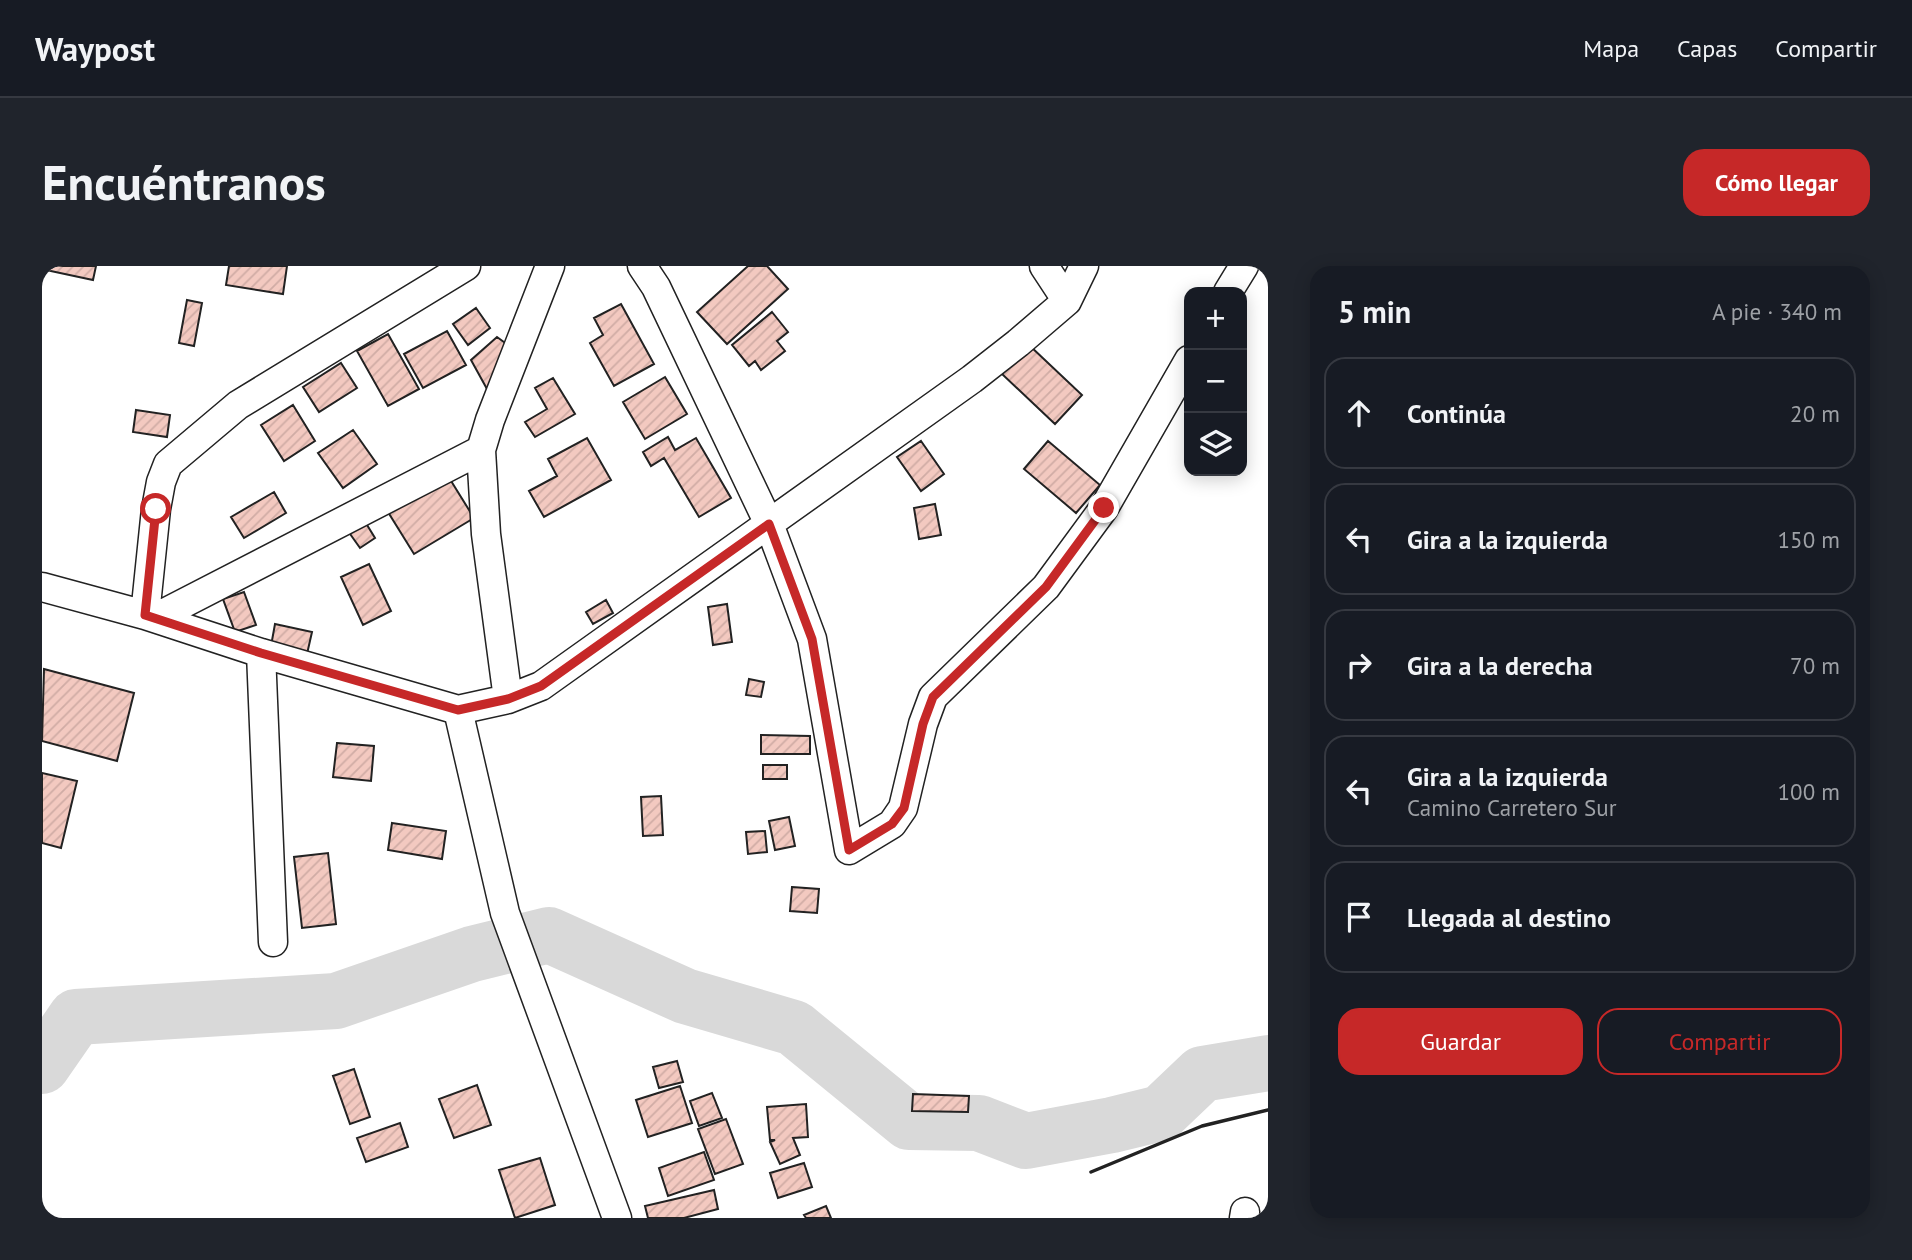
<!DOCTYPE html>
<html lang="es">
<head>
<meta charset="utf-8">
<style>
  body { margin:0; font-family:"PT Sans",sans-serif; background:#20242c; color:#f1f3f6 }
  .controls { position:absolute; right:21px; top:21px; display:grid; overflow:hidden; border-radius:14px; box-shadow:0 4px 18px #0003 }
  .controls button { width:63px; height:63px; display:grid; place-items:center; padding:0; border:0; border-bottom:2px solid #363941; background:#171b24; color:#f1f3f6; font:35px sans-serif }
  .stop { position:absolute; width:21px; height:21px; margin:-16px; border:5px solid #c62828; border-radius:50%; background:#fff }
  .stop.end { background:#c62828; border-color:#fff; box-shadow:0 2px 7px #0008 }
  .list { margin:0; padding:0; list-style:none }
  h2 { display:flex; justify-content:space-between; align-items:center; height:91px; margin:0; padding:0 28px; font-size:30px }
  h2 small { font-size:23px; font-weight:400; color:#9ea1a6 }
  .list li { display:grid; grid-template-columns:46px 1fr auto; gap:21px; align-items:center; box-sizing:border-box; height:112px; margin:0 14px 14px; padding:0 14px; border:2px solid #363941; border-radius:21px }
  .list b { display:block; font-size:26px; white-space:nowrap }
  .list p { margin:0; font-size:23px; white-space:nowrap; color:#9ea1a6 }
  .list em { font-size:23px; font-style:normal; color:#9ea1a6 }
  .actions { display:flex; gap:14px; padding:21px 28px }
  .actions a { flex:1; padding:16px 0; border:2px solid #c62828; border-radius:21px; text-align:center; font-size:24px; color:#c62828 }
  .actions .main { background:#c62828; color:#fff }
  .icon { flex:none; width:38px; height:38px; fill:none; stroke:currentColor; stroke-width:2; stroke-linecap:round; stroke-linejoin:round }
  .map { position:relative; flex:none; width:1226px; height:952px; overflow:hidden; border-radius:21px }
  header { display:flex; align-items:center; gap:42px; box-sizing:border-box; height:98px; padding:0 35px; background:#171b24; border-bottom:2px solid #363941 }
  header strong { font-size:33px }
  nav { display:flex; gap:38px; margin-inline-start:auto; font-size:24px }
  .intro { display:flex; align-items:center; justify-content:space-between; box-sizing:border-box; height:168px; padding:0 42px }
  h1 { margin:0; font-size:49px }
  .button { padding:18px 32px; border-radius:21px; background:#c62828; color:#fff; font-size:24px; font-weight:700 }
  main { display:flex; gap:42px; padding:0 42px }
  aside { flex:1; background:#171b24; border-radius:21px; box-shadow:0 4px 18px #0003 }
  .map>svg:first-child { display:block }
  .lines { fill:none; stroke-linecap:round; stroke-linejoin:round }
  .river { stroke:#d9d9d9; stroke-width:56 }
  .building { fill:url(#building-hatch); stroke:#222; stroke-width:2 }
  .minor-casing { stroke:#222; stroke-width:31 }
  .minor { stroke:#fff; stroke-width:28 }
  .wall { stroke:#222; stroke-width:3.5 }
  .route { stroke:#c62828; stroke-width:9 }
</style>
</head>
<body>
<header>
<strong>Waypost</strong>
<nav><a>Mapa</a><a>Capas</a><a>Compartir</a></nav>
</header>
<div class="intro"><h1>Encuéntranos</h1><a class="button">Cómo llegar</a></div>
<main>
<div class="map">
<svg width="1226" height="952" viewBox="0 0 1226 952">
  <defs>
    <pattern id="building-hatch" width="6" height="6" patternUnits="userSpaceOnUse" patternTransform="scale(1.75)"><rect width="6" height="6" fill="#f3c9c0"/><path d="M-1 1l2-2M0 6l6-6M5 7l2-2" fill="none" stroke="#d0aca5"/></pattern>
  </defs>
  <rect width="100%" height="100%" fill="#fff"/>
  <g class="lines">
    <path class="river" d="M 0,800 L 34,751 L 294,735 L 430,688 L 507,669 L 643,730 L 752,762 L 867,856 L 937,857 L 984,875 L 1070,859 L 1119,847 L 1160,808 L 1226,797"/>
  </g>
  <path class="building" d="M 5,0 L 54,0 L 51,14 L 4,4 Z
    M 187,0 L 245,0 L 241,28 L 184,19 Z
    M 706,0 L 725,0 L 746,23 L 685,78 L 655,46 Z
    M 145,34 L 160,37 L 152,80 L 137,77 Z
    M 579,38 L 612,98 L 572,120 L 548,77 L 561,69 L 552,52 Z
    M 434,42 L 448,62 L 426,79 L 411,58 Z
    M 730,46 L 746,66 L 735,75 L 743,85 L 719,104 L 713,95 L 707,100 L 690,79 Z
    M 405,65 L 424,99 L 381,122 L 362,88 Z
    M 346,68 L 377,123 L 346,140 L 315,85 Z
    M 455,71 L 466,79 L 445,123 L 429,94 Z
    M 987,79 L 1040,129 L 1013,158 L 960,108 Z
    M 299,97 L 315,122 L 277,146 L 261,121 Z
    M 623,111 L 645,148 L 603,173 L 581,136 Z
    M 511,112 L 533,148 L 493,171 L 483,156 L 505,143 L 493,122 Z
    M 251,139 L 273,175 L 242,195 L 219,159 Z
    M 94,144 L 128,149 L 125,171 L 91,166 Z
    M 311,164 L 335,198 L 301,222 L 276,187 Z
    M 626,171 L 633,184 L 654,172 L 689,232 L 657,251 L 622,192 L 609,200 L 601,186 Z
    M 545,172 L 569,214 L 502,251 L 487,225 L 515,210 L 506,193 Z
    M 879,175 L 902,208 L 879,225 L 855,191 Z
    M 1006,175 L 1058,219 L 1034,247 L 982,203 Z
    M 406,210 L 432,252 L 372,288 L 346,246 Z
    M 232,226 L 244,247 L 202,272 L 189,251 Z
    M 893,238 L 899,269 L 877,273 L 872,242 Z
    M 322,254 L 333,272 L 318,282 L 306,265 Z
    M 327,298 L 349,345 L 321,359 L 299,311 Z
    M 202,326 L 214,359 L 193,366 L 181,333 Z
    M 564,334 L 571,347 L 551,358 L 544,346 Z
    M 685,338 L 690,376 L 671,379 L 666,341 Z
    M 233,358 L 270,366 L 265,388 L 229,380 Z
    M 2,403 L 92,427 L 75,495 L 0,475 Z
    M 707,413 L 722,416 L 719,431 L 704,429 Z
    M 719,469 L 768,470 L 768,488 L 719,488 Z
    M 295,477 L 332,480 L 329,515 L 291,511 Z
    M 721,499 L 745,499 L 745,513 L 721,513 Z
    M 0,507 L 35,515 L 19,582 L 0,577 Z
    M 619,530 L 621,569 L 601,570 L 599,531 Z
    M 747,551 L 753,580 L 733,584 L 727,555 Z
    M 350,557 L 404,565 L 400,593 L 346,584 Z
    M 723,565 L 725,586 L 706,588 L 704,566 Z
    M 286,587 L 294,658 L 260,662 L 252,591 Z
    M 750,621 L 777,623 L 775,647 L 748,645 Z
    M 635,795 L 641,816 L 617,822 L 611,801 Z
    M 312,803 L 328,851 L 308,858 L 291,810 Z
    M 435,819 L 449,859 L 412,872 L 397,833 Z
    M 638,820 L 650,857 L 606,871 L 594,834 Z
    M 670,827 L 680,852 L 657,860 L 648,835 Z
    M 871,828 L 927,830 L 926,846 L 870,845 Z
    M 764,838 L 766,871 L 751,872 L 758,889 L 738,898 L 728,876 L 733,874 L 728,874 L 725,841 Z
    M 684,853 L 701,898 L 673,908 L 656,863 Z
    M 358,857 L 366,881 L 324,896 L 315,872 Z
    M 662,886 L 672,914 L 626,930 L 617,902 Z
    M 498,892 L 513,939 L 473,952 L 457,904 Z
    M 762,897 L 770,921 L 736,932 L 728,907 Z
    M 672,924 L 676,943 L 642,952 L 606,952 L 603,940 Z
    M 784,940 L 789,952 L 764,952 L 762,949 Z"/>
  <g class="lines">
    <g class="minor-casing">
      <path id="minor" d="M 600,0 L 614,21 L 727,258 L 770,373 L 807,584 L 850,558 L 861,542 L 881,458 L 891,431 L 1004,321 L 1062,242 L 1147,94
        M 1002,0 L 1025,35
        M 1186,26 L 1202,0
        M 0,321 L 103,349 L 219,387 L 416,444 L 463,647 L 575,952
        M 103,349 L 114,243 L 119,216 L 126,198 L 196,139 L 424,0
        M 113,352 L 439,184
        M 219,387 L 231,676
        M 466,433 L 444,268 L 439,184 L 448,154 L 508,0
        M 416,444 L 466,433 L 499,420 L 930,113 L 976,77 L 1025,35 L 1042,0
        M 1202,952 L 1203,946"/>
    </g>
    <use href="#minor" class="minor"/>
    <path class="wall" d="M 1049,906 L 1160,860 L 1226,844"/>
  </g>
  <g class="lines">
    <path class="route" d="M 114,243 L 103,349 L 219,387 L 416,444 L 466,433 L 499,420 L 727,258 L 770,373 L 807,584 L 850,558 L 862,542 L 881,458 L 891,431 L 1004,321 L 1062,242"/>
  </g>
</svg>
<div class="controls">
<button>+</button>
<button>−</button>
<button><svg class="icon" aria-label="layers" viewBox="0 0 24 24"><path d="M12 4l9 5-9 5-9-5zM3 14l9 5 9-5"/></svg></button>
</div>
<div class="stop" style="left:114px;top:243px"></div>
<div class="stop end" style="left:1062px;top:242px"></div>
</div>
<aside>
<h2>5 min<small>A pie · 340 m</small></h2>
<ul class="list">
<li><svg class="icon" aria-label="ahead" viewBox="0 0 24 24"><path d="M12 20V5M6 11l6-6 6 6"/></svg><div><b>Continúa</b></div><em>20 m</em></li>
<li><svg class="icon" aria-label="left" viewBox="0 0 24 24"><path d="M17 20v-9H6M10 6l-5 5 5 5"/></svg><div><b>Gira a la izquierda</b></div><em>150 m</em></li>
<li><svg class="icon" aria-label="right" viewBox="0 0 24 24"><path d="M7 20v-9h11M14 6l5 5-5 5"/></svg><div><b>Gira a la derecha</b></div><em>70 m</em></li>
<li><svg class="icon" aria-label="left" viewBox="0 0 24 24"><path d="M17 20v-9H6M10 6l-5 5 5 5"/></svg><div><b>Gira a la izquierda</b><p>Camino Carretero Sur</p></div><em>100 m</em></li>
<li><svg class="icon" aria-label="arrive" viewBox="0 0 24 24"><path d="M6 21V4h12l-3 4 3 4H6"/></svg><div><b>Llegada al destino</b></div></li>
</ul>
<div class="actions"><a class="main">Guardar</a><a>Compartir</a></div>
</aside>
</main>
</body>
</html>
